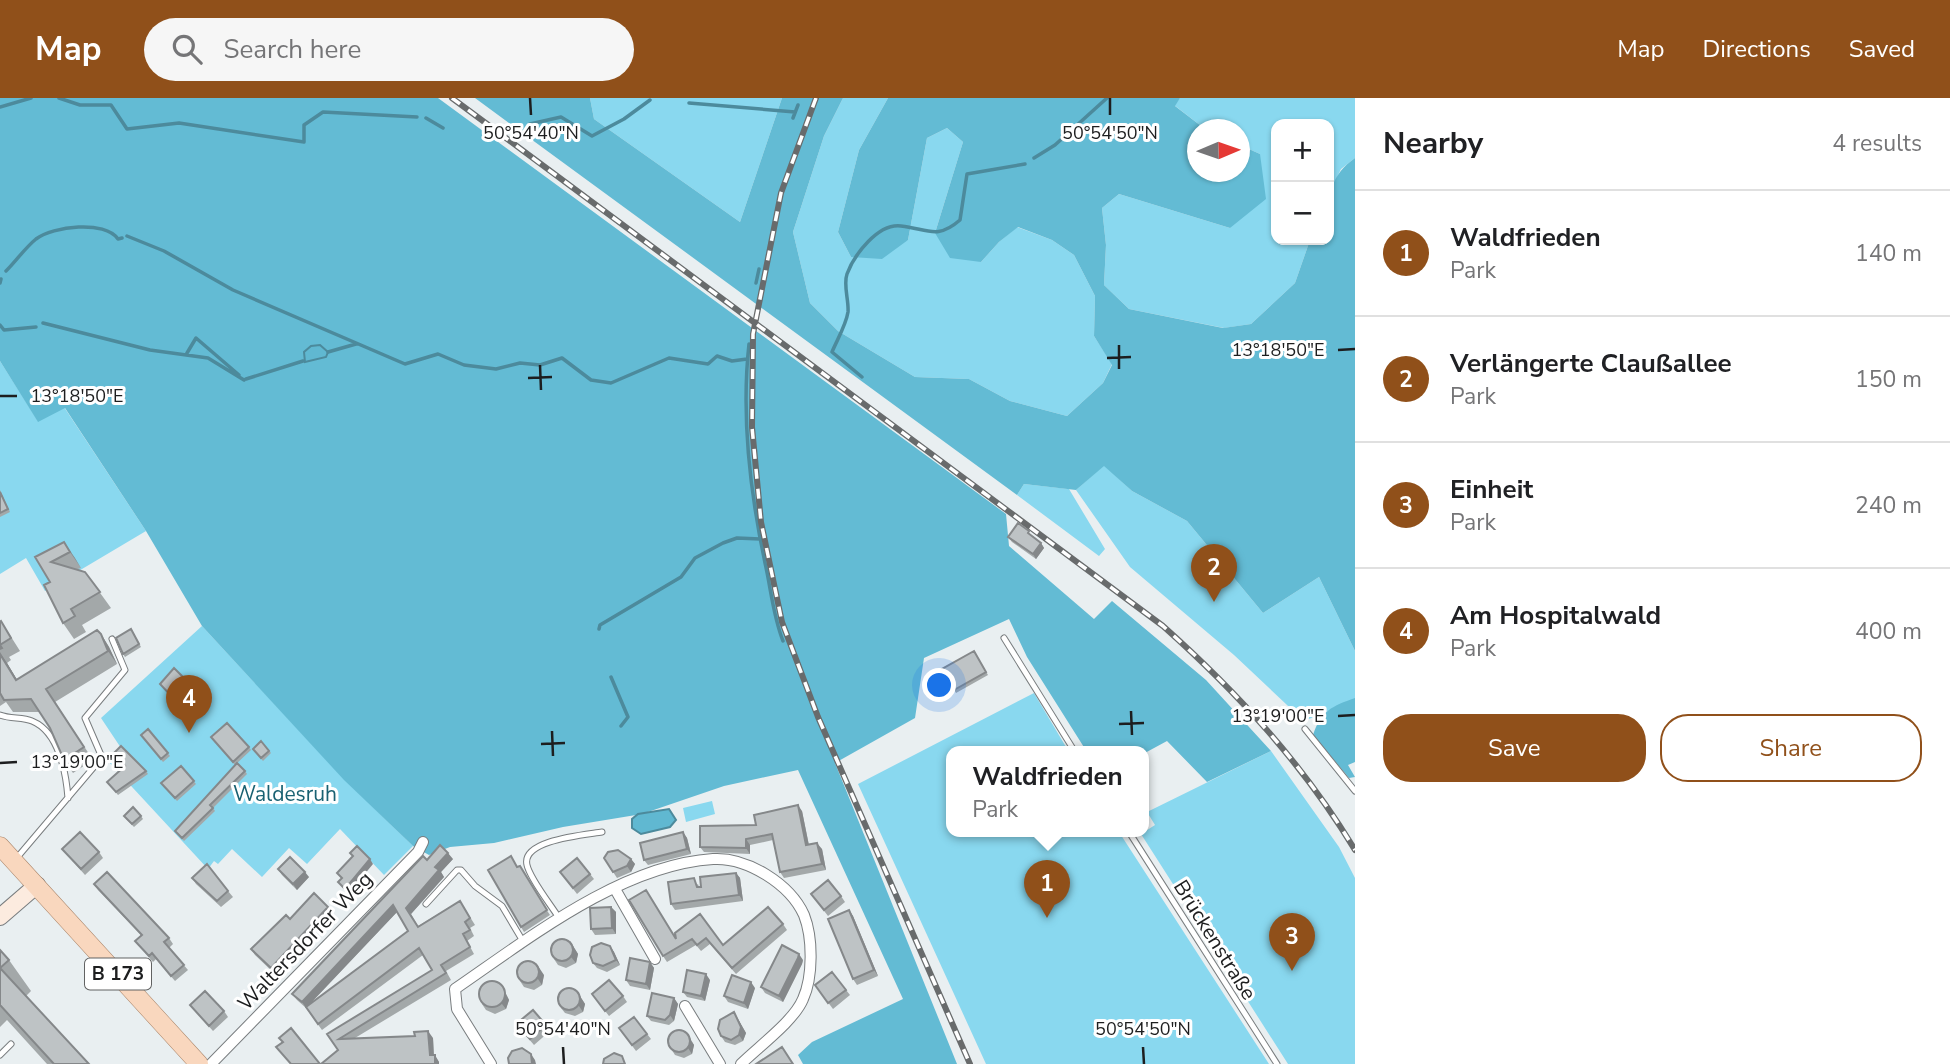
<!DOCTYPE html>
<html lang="en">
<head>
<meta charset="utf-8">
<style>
  body { margin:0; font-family:"Nunito Sans",sans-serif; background:#f6f6f6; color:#202124 }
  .controls { position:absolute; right:21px; top:21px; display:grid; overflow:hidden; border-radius:14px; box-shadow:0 2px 5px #0004 }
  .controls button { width:63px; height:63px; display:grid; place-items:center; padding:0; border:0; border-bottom:2px solid #e0e0e0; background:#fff; color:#202124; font:35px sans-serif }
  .compass { position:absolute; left:1187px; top:21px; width:63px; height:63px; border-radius:50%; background:#fff; box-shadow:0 2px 5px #0004; rotate:88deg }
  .you { position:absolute; left:940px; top:588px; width:24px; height:24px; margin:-18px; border:5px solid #fff; border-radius:50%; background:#1a73e8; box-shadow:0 0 0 10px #1a73e833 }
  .badge { display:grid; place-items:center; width:46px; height:46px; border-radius:50%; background:#90501a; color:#fff; font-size:23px; font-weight:700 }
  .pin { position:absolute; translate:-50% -58px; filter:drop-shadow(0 2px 4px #0008) }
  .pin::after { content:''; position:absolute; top:37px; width:24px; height:21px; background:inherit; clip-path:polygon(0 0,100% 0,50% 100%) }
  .popup { position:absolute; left:946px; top:648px; width:203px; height:91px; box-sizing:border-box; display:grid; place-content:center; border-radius:14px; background:#fff; filter:drop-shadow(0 2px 5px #0005); font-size:23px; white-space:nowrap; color:#757577 }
  .popup b { font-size:26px; color:#202124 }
  .popup::after { content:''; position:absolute; left:50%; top:100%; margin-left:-14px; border:14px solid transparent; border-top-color:#fff }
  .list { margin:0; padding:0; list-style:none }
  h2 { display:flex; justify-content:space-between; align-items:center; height:91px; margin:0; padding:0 28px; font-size:30px }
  h2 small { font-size:23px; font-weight:400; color:#757577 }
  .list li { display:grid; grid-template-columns:46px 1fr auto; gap:21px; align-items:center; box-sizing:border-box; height:126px; padding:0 28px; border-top:2px solid #e0e0e0 }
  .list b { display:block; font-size:26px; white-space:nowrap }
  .list p { margin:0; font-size:23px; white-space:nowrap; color:#757577 }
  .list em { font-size:23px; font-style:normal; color:#757577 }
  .actions { display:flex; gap:14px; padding:21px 28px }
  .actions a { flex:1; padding:16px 0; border:2px solid #90501a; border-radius:28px; text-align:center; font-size:24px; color:#90501a }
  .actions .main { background:#90501a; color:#fff }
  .icon { flex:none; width:38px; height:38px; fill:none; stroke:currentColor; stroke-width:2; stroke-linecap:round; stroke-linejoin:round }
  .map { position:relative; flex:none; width:1355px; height:966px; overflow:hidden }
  header { display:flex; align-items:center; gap:42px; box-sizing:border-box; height:98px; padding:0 35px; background:#90501a; color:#fff }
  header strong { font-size:33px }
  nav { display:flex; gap:38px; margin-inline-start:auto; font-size:24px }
  .search { width:490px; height:63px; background:#f6f6f6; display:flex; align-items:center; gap:18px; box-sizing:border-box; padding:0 24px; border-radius:38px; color:#757577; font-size:26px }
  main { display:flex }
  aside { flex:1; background:#fff }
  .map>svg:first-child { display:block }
  .green { fill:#89d8ef }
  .forest { fill:#63bbd4 }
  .water { fill:#60b8d1; stroke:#4c8a9c; stroke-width:2 }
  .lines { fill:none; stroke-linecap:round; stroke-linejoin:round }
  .stream { stroke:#4c8a9c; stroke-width:3.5 }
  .lane-casing { stroke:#797d7f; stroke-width:7 }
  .street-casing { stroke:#797d7f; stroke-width:12 }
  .secondary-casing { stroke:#797d7f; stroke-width:18 }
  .primary-casing { stroke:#a9856a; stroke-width:19 }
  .lane { stroke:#fff; stroke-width:5 }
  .street { stroke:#fff; stroke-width:10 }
  .secondary { stroke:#fcebdf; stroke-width:16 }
  .primary { stroke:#f9d7be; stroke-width:18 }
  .rail-casing { stroke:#686b6c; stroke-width:6 }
  .rail { stroke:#fff; stroke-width:3.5; stroke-dasharray:10; stroke-linecap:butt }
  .wall { fill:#a3a8a9; fill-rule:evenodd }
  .shaded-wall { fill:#85888a }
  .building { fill:#bec3c5; stroke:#85888a; stroke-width:2 }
  .ticks { fill:none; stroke:#1d1e1f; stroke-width:2.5 }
  .labels { text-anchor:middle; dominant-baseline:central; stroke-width:6; stroke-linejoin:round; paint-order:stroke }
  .shield { fill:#fff; stroke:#616262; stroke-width:2 }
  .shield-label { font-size:19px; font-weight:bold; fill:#1d1e1f }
  .park-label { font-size:21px; fill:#196172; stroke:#fff }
  .street-label { font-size:21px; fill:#1d1e1f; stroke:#fff }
  .ticks-label { font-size:18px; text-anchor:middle; fill:#1d1e1f; stroke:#fff; stroke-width:6; stroke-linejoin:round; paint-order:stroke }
</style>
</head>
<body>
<header>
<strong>Map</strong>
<div class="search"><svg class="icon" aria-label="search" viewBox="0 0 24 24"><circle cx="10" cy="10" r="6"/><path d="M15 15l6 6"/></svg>Search here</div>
<nav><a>Map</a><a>Directions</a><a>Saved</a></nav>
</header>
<main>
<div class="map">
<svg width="1355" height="966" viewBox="0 0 1355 966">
  <rect width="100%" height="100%" fill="#e9eff1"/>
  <path class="green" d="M 590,0 L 782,0 L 740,124 L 594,21 Z
    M 843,0 L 888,0 L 859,52 L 838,134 L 851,159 L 908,142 L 927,40 L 947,30 L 963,44 L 935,135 L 981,164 L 999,144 L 1017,129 L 1052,142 L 1074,157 L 1095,198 L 1094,238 L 1112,266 L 1103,285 L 1067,318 L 1010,303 L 969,281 L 915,279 L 838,233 L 810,205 L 793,134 L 824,38 Z
    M 1180,0 L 1355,0 L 1355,60 L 1341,71 L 1329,96 L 1329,26 L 1276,26 L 1276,142 L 1310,142 L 1295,185 L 1251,226 L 1224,230 L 1129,211 L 1104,187 L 1106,147 L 1102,110 L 1119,96 L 1230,130 L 1260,56 L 1240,47 L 1240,32 L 1205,31 L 1174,7 Z
    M 0,263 L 38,323 L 64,309 L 146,433 L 45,493 L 26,460 L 0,476 Z
    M 1104,367 L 1132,393 L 1187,423 L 1263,515 L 1319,479 L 1355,553 L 1355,602 L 1304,623 L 1234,557 L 1130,469 L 1076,392 Z
    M 1024,386 L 1069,391 L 1105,451 L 1099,458 L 1017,397 Z
    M 202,528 L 344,681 L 413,748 L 384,777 L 340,731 L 307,766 L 289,750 L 262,779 L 232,751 L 218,766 L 214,763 L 208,771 L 108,663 L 121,650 L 101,620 Z
    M 1034,595 L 1069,654 L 951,654 L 951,734 L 1119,734 L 1269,966 L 986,966 L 858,686 Z
    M 1271,653 L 1339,749 L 1355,780 L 1355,966 L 1288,966 L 1141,736 L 1155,727 L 1147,714 Z
    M 712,703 L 715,716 L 686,724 L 683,710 Z"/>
  <path class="forest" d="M 0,0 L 438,0 L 1006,416 L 1009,448 L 1094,521 L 1112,503 L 1206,582 L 1271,653 L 1207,684 L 1167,643 L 1143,656 L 1087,654 L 1027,559 L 1009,521 L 924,560 L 915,620 L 835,665 L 957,966 L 803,966 L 798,957 L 812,944 L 903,901 L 798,672 L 724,688 L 642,716 L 563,729 L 494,745 L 450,749 L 429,757 L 413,748 L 344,682 L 202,528 L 146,433 L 65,310 L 38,324 L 0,263 Z
    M 475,0 L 590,0 L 594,21 L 740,124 L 782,0 L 843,0 L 824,38 L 793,134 L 810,205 L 838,233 L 915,279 L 969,281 L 1010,303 L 1067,318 L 1103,285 L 1112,267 L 1094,238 L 1095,198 L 1074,157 L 1052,142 L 1018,129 L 999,144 L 981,164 L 950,160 L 935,135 L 963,44 L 947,30 L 927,40 L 908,142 L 882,161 L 851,159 L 838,134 L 859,52 L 888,0 L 1180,0 L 1175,8 L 1205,31 L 1198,32 L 1198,74 L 1240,74 L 1240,47 L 1260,56 L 1266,101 L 1230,130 L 1119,96 L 1102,110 L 1106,147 L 1104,187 L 1129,211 L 1223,230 L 1251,226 L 1295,185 L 1310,142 L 1329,142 C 1329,107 1324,82 1355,60 L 1355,553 L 1319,479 L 1263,515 L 1187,423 L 1132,393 L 1104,368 L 1076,392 L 1024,386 L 1017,397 Z
    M 1355,600 L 1355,664 L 1348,667 L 1355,679 L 1349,680 L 1313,637 C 1321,613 1332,608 1355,600 Z"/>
  <path class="water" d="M 320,247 L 328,254 L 326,259 L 305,264 L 304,254 L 311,248 Z
    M 669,711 L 676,722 L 670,729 L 641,736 L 632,730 L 632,721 L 638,716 Z"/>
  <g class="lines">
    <path class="stream" d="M 59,0 L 80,7 L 111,7 L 127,31 L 179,25 L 304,44 L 304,27 L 323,14 L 417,19
      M 689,5 L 795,14
      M 0,9 L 31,0
      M 426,20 L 443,30
      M 793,20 L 798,7
      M 530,26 L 561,19 L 592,38 L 624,21 L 650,2
      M 1034,60 L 1055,47 L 1107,0
      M 127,138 L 164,153 L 233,192 L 405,266 L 438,256 L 464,267 L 496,271 L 520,265 L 540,267 L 562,260 L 591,282 L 611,285 L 669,260 L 708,266 L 717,258 L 732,263 L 747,261
      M 6,173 C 16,163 25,150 36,141 C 53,128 105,122 118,141 L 122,140
      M 0,185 L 1,181
      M 756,185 L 759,171
      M 43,225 L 150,252 L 208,260 L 244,282
      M 0,227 L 4,232 L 36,229
      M 749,246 C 741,318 750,394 765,465 C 771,491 773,518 783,543
      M 328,254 L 356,246
      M 187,255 L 196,240 L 239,277
      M 862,279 L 832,254 C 837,242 846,227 848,214 C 849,202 843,187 847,176 C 854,157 878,125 901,128 C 928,131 937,142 960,122 L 967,76 L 1025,66
      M 246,281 L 303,263
      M 599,531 L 600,527 L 681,479 L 695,460 L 723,445 L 737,440 L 760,441
      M 611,579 L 628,619 L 621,628"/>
    <g class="lane-casing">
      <path id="lane" d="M 1004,540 L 1075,654
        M 0,617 C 10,621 23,619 32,623 C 59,634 66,675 68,700
        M 1305,631 L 1355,693
        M 1129,734 L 1277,966
        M 15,762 L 99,663 L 101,657 L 85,620 L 125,572 L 112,541
        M 426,806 L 457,772 L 461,772 L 475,788 L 502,808 L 524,845
        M 559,820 C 551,807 530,781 527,767 C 521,742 584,737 602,734
        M 0,957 L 11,946"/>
    </g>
    <g class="street-casing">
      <path id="street" d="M 615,791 L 655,861
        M 685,908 L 720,966
        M 211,966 L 418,754 L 423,744
        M 491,966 L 457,911 L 455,891 C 528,841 621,767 713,761 C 747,759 790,786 804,817 C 813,840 813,879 803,901 C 794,923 758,949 741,966"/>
    </g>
    <g class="secondary-casing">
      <path id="secondary" d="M 0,819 L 37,787"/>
    </g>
    <g class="primary-casing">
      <path id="primary" d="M 0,748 L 199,966"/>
    </g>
    <use href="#lane" class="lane"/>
    <use href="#street" class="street"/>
    <use href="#secondary" class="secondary"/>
    <use href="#primary" class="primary"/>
    <g class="rail-casing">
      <path id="rail" d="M 452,0 L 1163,528 C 1238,595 1303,666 1355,752
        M 816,0 L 781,95 L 753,236 L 752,329 L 761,424 L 782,524 L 818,619 L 970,966"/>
    </g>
    <use href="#rail" class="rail"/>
  </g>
  <path class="wall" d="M 0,392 L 10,414 L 0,419 Z
    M 1033,438 L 1041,445 L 1044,450 L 1036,461 L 1012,444 L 1008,439 Z
    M 64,444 L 81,470 L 78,471 L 85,474 L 111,510 L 82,527 L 86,534 L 74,541 L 63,525 L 50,484 L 35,459 Z
    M 1,523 L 20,553 L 9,559 L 11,562 L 7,565 L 17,582 L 101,536 L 109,549 L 117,566 L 55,604 L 93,662 L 73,675 L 64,662 L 50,630 L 39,614 L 13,614 L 6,604 L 0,608 L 0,524 Z
    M 131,531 L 141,549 L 125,559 L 123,556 Z
    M 974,553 L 988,577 L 956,595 L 942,571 Z
    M 162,589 L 208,604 L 210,607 L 193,622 Z
    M 148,631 L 170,658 L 163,664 L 141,637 Z
    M 213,642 L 249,649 L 251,652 L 235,667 Z
    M 261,643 L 271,655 L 263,663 L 253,651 Z
    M 113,656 L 146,673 L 148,676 L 118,697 L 107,684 L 125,669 Z
    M 181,668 L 196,686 L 177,703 L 161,685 Z
    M 245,673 L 247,676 L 213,710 L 215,713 L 184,743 L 175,733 Z
    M 802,713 L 809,747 L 822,751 L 826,772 L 784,780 L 780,774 L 773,742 L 750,747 L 750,756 L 704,754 L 700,749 L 756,727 Z
    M 141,718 L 143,721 L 134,729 L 126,721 Z
    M 683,734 L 687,740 L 691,756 L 648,767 L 644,762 Z
    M 62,751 L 99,754 L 103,760 L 85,777 Z
    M 604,760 L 631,761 L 635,766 L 631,774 L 617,780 Z
    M 453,761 L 441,774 L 444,779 L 411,816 L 418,828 L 460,803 L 475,827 L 470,830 L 474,838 L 467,843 L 474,856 L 446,873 L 451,882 L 355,940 L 433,940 L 434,957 L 439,964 L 439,966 L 321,966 L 338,952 L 327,936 L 432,872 L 423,857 L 322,932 L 306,910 L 297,902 L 292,896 L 427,762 ZM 397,814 L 408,833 L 310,906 Z
    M 518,769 L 550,817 L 524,834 L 521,829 Z
    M 278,771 L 309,779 L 297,792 L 282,777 Z
    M 736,775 L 740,780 L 743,803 L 675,812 L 671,806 L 698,786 L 699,789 Z
    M 590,776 L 594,781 L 577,796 L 564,779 Z
    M 192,780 L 228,793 L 233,799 L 221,809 L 196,786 Z
    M 94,786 L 169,840 L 173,846 L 169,850 L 188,872 L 175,883 L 156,861 L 153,864 L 135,843 L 141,837 L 98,792 Z
    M 841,798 L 845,804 L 828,818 L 815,801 Z
    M 611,809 L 616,814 L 616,836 L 595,837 L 591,831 Z
    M 849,812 L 853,818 L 878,878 L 857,887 L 853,881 Z
    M 332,815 L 275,876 L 255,857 L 251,851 L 290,821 Z
    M 700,816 L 723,847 L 783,826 L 787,832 L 736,876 L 710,846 L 701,853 L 696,847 L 667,864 L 663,858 L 675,839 Z
    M 570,843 L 578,856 L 576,865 L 566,870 L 558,867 L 554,861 Z
    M 610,848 L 614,854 L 620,867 L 607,874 L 597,870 L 593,865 Z
    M 0,852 L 9,862 L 31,893 L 26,898 L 89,966 L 47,966 L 7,922 L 0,929 Z
    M 803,862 L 802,866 L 783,904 L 765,895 L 761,889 Z
    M 650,864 L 654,870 L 650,892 L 630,888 L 626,882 Z
    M 832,874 L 850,897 L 833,911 L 815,887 Z
    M 544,877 L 542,887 L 534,892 L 524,889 L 520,883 Z
    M 710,882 L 705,903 L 687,899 L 683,894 Z
    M 501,886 L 509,902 L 506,911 L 495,916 L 486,912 L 482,906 Z
    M 755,890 L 748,911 L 728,904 L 724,898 Z
    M 592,896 L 623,898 L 627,904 L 609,918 Z
    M 580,898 L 585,906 L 583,914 L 575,918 L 565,915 L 561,910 Z
    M 674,900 L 678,906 L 674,923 L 669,927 L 651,923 L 647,918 Z
    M 190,907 L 224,913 L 228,919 L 213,933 Z
    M 734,914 L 746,935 L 743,943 L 735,947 L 725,944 L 721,938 Z
    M 634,919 L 651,941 L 636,953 L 619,930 Z
    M 516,926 L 546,927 L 550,933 L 534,947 Z
    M 690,940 L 694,947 L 692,956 L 684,960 L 675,957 L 668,946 Z"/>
  <path class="shaded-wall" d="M 64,444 L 75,460 L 81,470 L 70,454 Z
    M 1041,445 L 1044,450 L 1036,461 L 1033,456 Z
    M 101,536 L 109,549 L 117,566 L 108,553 Z
    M 0,555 L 7,565 L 25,595 L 16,582 Z
    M 798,707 L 802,713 L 810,753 L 806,747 Z
    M 683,734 L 687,740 L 691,756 L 687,751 Z
    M 746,741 L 750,747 L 750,756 L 746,750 Z
    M 817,745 L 822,751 L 826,772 L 822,766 Z
    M 448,755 L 453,761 L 441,774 L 444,779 L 411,816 L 406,810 L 435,769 Z
    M 370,761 L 373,766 L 349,795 L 345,791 Z
    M 631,761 L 635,766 L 631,774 L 627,768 Z
    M 305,774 L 309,779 L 297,792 L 293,786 Z
    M 736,775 L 740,780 L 743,803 L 739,797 Z
    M 393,807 L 397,814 L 306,910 L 302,904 Z
    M 328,809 L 332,815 L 275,876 L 271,870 Z
    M 611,809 L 616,814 L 616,836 L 612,830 Z
    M 849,812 L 853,818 L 878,878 L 874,872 Z
    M 570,843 L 578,856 L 576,865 L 571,859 Z
    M 610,848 L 614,854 L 620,867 L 616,862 Z
    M 799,856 L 803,862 L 802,866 L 783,904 L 779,898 Z
    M 650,864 L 654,870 L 650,892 L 646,886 Z
    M 536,865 L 544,877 L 542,887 L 538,881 Z
    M 706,876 L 710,882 L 705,903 L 701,898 Z
    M 751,884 L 755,890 L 748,911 L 744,905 Z
    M 501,886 L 509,902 L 506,911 L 502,906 Z
    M 576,892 L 585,906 L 583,914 L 579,908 Z
    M 674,900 L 678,906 L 674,923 L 670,917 Z
    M 734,914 L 746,935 L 743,943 L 739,937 Z
    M 428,933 L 433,940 L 434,964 L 430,957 Z
    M 686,935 L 694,947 L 692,956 L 688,950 Z
    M 531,956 L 535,962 L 536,966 L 532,966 Z
    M 435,957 L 439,964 L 439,966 L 435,966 Z"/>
  <path class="building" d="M 0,394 L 8,411 L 0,415 Z
    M 1018,425 L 1029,433 L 1028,435 L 1041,445 L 1033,456 L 1008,439 Z
    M 64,444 L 70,454 L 51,464 L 85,474 L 100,494 L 71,511 L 75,518 L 63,525 L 44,487 L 50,484 L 35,459 Z
    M 1,523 L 11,540 L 0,547 L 2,550 L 0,551 L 0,524 Z
    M 131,531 L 139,546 L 123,556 L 116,540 Z
    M 97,532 L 101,536 L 108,553 L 46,591 L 84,649 L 64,662 L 50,630 L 31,601 L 4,602 L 0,595 L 0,556 L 16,582 Z
    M 974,553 L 986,574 L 954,592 L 942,571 Z
    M 174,570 L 208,604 L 191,619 L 160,586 Z
    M 227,625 L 249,649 L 233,664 L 211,639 Z
    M 148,631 L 168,655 L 161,661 L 141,637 Z
    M 261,643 L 269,653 L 261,660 L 253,651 Z
    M 121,648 L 146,673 L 116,694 L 107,684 L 125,668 L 113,656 Z
    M 237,665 L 245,673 L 210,707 L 213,710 L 182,740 L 175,733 Z
    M 181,668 L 194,683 L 175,700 L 161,685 Z
    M 798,707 L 806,747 L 817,745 L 822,766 L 780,774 L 772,736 L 746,741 L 746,750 L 700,749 L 700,728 L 756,727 L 754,717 Z
    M 133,709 L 141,718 L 132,726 L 124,718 Z
    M 80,734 L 99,754 L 81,771 L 62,751 Z
    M 683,734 L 687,751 L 644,762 L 640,745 Z
    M 440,747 L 448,755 L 435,769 L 439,772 L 406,810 L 418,829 L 460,803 L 470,820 L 465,824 L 470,832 L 463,836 L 470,849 L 441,867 L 446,875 L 339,941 L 415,938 L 414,934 L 428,933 L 430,957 L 435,957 L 435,966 L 321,966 L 338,952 L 327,936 L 432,872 L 419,850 L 318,926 L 306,909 L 408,833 L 393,807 L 302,904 L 292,896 L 423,758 L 427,762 Z
    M 357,748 L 370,761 L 345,791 L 338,784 L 342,780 L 337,775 L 353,758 L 350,755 Z
    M 618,752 L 631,761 L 627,768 L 613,774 L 604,760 L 608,754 Z
    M 511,758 L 517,769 L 520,768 L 547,812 L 521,829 L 488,772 Z
    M 290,759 L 305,774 L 293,786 L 278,771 Z
    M 577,760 L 590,776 L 573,790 L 560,774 Z
    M 207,766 L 228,793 L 217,803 L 192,780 Z
    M 107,774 L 169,840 L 164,844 L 184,867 L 171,878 L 152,855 L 149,858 L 135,843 L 142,837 L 94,786 Z
    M 736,775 L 739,797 L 671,806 L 668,784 L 694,780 L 697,789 L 701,789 L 700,779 Z
    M 828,782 L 841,798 L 824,812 L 811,796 Z
    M 646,792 L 676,841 L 675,835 L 700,816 L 723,847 L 768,809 L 783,826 L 732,870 L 706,840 L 697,847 L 692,841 L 663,858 L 629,802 Z
    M 314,795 L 328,809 L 271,870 L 251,851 L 286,817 L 290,821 Z
    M 611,809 L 612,830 L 591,831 L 590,810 Z
    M 849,812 L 874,872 L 853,881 L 828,821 Z
    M551 852a11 11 0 1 1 22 0a11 11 0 1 1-22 0Z
    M 601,845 L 610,848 L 616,862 L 603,868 L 593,865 L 590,857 L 592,849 Z
    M 782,847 L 799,856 L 798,860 L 779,898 L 761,889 Z
    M 0,852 L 9,862 L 0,870 L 89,966 L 54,966 L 0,907 Z
    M 630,860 L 650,864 L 646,886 L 626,882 Z
    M517 874a11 11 0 1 1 22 0a11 11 0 1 1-22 0Z
    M 687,872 L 706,876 L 701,898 L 683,894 Z
    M 832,874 L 846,892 L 828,905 L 815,887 Z
    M 732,877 L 751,884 L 744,905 L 724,898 Z
    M 609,882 L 623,898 L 605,913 L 592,896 Z
    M479 896a13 13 0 1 1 26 0a13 13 0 1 1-26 0Z
    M558 901a11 11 0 1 1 22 0a11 11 0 1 1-22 0Z
    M 205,893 L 224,913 L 209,928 L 190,907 Z
    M 652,895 L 674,900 L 670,917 L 665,922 L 647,918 Z
    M 533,912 L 546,927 L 530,941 L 516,926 Z
    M 734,914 L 741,929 L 739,937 L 731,942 L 721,938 L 718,931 L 720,922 Z
    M 634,919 L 647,936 L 632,947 L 619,930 Z
    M 291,930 L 320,966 L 291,966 L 276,949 L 283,944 L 279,940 Z
    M668 943a11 11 0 1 1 22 0a11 11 0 1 1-22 0Z
    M 782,949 L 793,966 L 756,966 Z
    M 522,950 L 531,956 L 532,966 L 509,966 L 508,960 L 512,953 Z
    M 614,955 L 622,958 L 625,966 L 603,966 L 604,961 Z"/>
  <path class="ticks" d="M 530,0 L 531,17M 1110,0 L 1110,17M 1119,247 L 1119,271M 1338,252 L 1355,251M 1107,260 L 1131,259M 540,267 L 541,292M 528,280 L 552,279M 0,298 L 17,298M 1131,613 L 1132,637M 1338,618 L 1355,617M 1119,626 L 1144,625M 552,633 L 553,658M 541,646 L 565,645M 0,665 L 17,664M 563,949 L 564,966M 1143,949 L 1144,966"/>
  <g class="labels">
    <rect class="shield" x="85" y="860.5" width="66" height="31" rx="5"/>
    <g class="shield-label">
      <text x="118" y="876">B 173</text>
    </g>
    <g class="park-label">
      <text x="285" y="696">Waldesruh</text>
    </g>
    <g class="street-label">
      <text transform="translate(1215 842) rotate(58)">Brückenstraße</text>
      <text transform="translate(305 843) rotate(-46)">Waltersdorfer Weg</text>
    </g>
  </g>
  <g class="ticks-label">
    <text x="531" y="41">50°54'40"N</text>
    <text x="1110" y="41">50°54'50"N</text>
    <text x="1278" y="258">13°18'50"E</text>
    <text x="77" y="304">13°18'50"E</text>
    <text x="1278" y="624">13°19'00"E</text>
    <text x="77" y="670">13°19'00"E</text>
    <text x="563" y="937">50°54'40"N</text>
    <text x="1143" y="937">50°54'50"N</text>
  </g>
</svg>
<div class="controls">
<button>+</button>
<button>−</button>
</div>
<svg class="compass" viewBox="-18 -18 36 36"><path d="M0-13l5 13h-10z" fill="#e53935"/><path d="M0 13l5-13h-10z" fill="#757577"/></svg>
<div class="you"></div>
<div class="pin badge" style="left:1047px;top:820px">1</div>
<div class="popup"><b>Waldfrieden</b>Park</div>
<div class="pin badge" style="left:1214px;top:504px">2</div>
<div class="pin badge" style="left:1292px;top:873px">3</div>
<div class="pin badge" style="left:189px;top:635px">4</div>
</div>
<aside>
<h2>Nearby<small>4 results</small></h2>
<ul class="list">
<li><span class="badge">1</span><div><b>Waldfrieden</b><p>Park</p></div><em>140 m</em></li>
<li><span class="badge">2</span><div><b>Verlängerte Claußallee</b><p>Park</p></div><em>150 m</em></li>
<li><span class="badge">3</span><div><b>Einheit</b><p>Park</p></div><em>240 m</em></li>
<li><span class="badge">4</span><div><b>Am Hospitalwald</b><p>Park</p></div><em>400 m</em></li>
</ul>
<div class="actions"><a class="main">Save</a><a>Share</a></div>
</aside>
</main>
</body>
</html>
